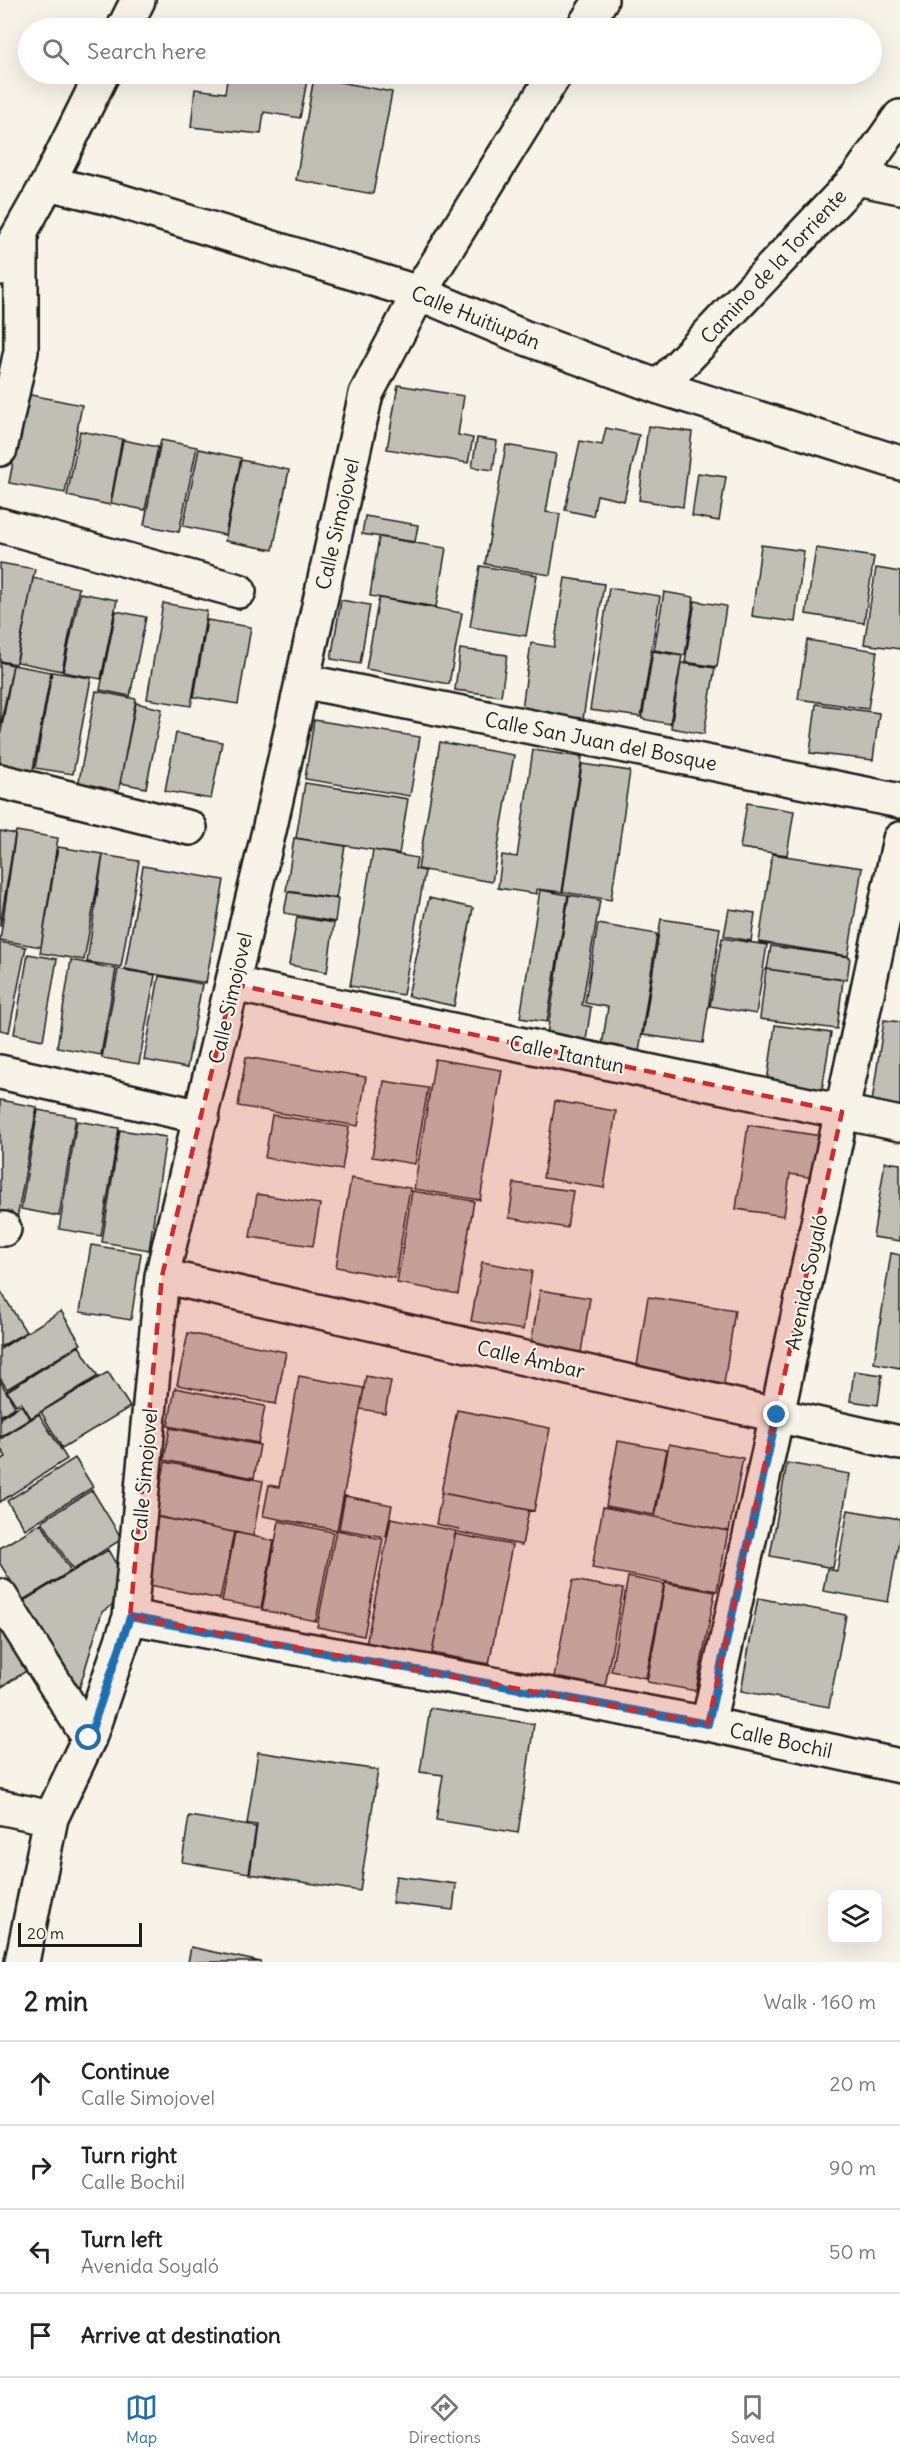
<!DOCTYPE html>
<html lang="en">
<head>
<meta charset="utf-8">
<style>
  body { margin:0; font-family:Delius,sans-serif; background:#f6f6f6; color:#222 }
  .controls { position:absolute; right:18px; bottom:18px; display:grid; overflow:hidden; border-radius:12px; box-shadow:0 6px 24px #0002 }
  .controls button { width:54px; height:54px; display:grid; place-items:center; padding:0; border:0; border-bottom:2px solid #e0e0e0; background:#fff; color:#222; font:30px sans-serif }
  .scale { position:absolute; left:18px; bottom:15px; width:124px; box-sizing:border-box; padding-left:6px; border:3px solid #1c1c1c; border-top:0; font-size:16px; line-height:21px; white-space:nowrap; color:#1c1c1c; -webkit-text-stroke:4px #f7f3e8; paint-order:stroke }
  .stop { position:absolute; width:18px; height:18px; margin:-14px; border:4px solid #1f6fb2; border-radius:50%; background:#fff }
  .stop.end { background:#1f6fb2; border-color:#fff; box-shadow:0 2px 6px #0008 }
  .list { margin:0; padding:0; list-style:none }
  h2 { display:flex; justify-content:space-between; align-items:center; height:78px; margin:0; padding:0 24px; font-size:26px }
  h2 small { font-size:20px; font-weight:400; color:#767676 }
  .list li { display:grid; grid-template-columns:39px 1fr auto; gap:18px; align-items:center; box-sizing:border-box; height:84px; padding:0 24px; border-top:2px solid #e0e0e0 }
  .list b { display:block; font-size:22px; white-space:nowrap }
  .list p { margin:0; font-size:20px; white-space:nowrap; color:#767676 }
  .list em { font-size:20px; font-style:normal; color:#767676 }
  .icon { flex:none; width:33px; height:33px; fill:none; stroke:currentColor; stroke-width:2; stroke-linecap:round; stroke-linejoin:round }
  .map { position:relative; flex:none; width:900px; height:1962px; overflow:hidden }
  .search { position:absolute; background:#fff; box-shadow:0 6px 24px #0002; left:18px; right:18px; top:18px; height:66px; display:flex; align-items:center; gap:15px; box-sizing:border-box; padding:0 21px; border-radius:33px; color:#767676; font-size:22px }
  .sheet { height:414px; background:#fff }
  nav { display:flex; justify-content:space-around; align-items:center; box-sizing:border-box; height:84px; border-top:2px solid #e0e0e0; background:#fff; font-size:16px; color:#767676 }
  nav a { display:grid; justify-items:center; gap:3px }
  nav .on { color:#1f6fb2 }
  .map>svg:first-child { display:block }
  .building { fill:#c0beb5; stroke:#1c1c1c; stroke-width:1.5 }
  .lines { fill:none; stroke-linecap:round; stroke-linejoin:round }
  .pedestrian-casing { stroke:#1c1c1c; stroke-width:38 }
  .minor-casing { stroke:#1c1c1c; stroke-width:38 }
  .pedestrian { stroke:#f7f3e8; stroke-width:33 }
  .minor { stroke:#f7f3e8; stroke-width:33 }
  .route { stroke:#1f6fb2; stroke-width:8 }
  .marked { fill:#d62828; fill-opacity:0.2; stroke:#d62828; stroke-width:4.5; stroke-dasharray:12 8; stroke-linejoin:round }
  .labels { text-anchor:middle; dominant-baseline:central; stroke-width:4.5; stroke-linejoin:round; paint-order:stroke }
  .street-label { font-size:20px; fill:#1c1c1c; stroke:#f7f3e8 }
</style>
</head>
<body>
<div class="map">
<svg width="900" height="1962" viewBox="0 0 900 1962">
  <rect width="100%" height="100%" fill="#f7f3e8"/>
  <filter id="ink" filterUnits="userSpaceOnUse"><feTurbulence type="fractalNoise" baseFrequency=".0167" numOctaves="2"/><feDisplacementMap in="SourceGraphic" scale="12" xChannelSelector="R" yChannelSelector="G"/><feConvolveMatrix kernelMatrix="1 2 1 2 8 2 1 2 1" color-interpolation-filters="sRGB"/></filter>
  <g filter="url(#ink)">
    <path class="building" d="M 228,74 L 274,74 L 307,80 L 300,118 L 264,112 L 261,134 L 191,127 L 195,89 L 225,93 Z
      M 314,77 L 392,92 L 373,194 L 296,180 Z
      M 398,385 L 464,396 L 458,435 L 473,438 L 468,463 L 387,449 Z
      M 26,394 L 82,405 L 65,493 L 9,483 Z
      M 648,426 L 692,432 L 683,507 L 639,500 Z
      M 606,428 L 639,435 L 624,501 L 597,495 L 593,516 L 565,510 L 580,441 L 602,445 Z
      M 80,431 L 122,439 L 110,505 L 67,496 Z
      M 477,438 L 497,441 L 493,470 L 472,467 Z
      M 123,440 L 158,447 L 145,510 L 111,503 Z
      M 161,440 L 197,447 L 179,532 L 144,525 Z
      M 506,445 L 556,454 L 546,512 L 560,514 L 550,575 L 485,564 Z
      M 199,449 L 241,458 L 225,535 L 183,526 Z
      M 241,460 L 289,470 L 273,550 L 225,541 Z
      M 698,473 L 726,477 L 719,521 L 692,516 Z
      M 365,516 L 418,525 L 415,542 L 362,534 Z
      M 379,537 L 446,548 L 436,607 L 370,596 Z
      M 761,545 L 804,551 L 795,622 L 752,616 Z
      M 816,548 L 874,557 L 864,623 L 806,614 Z
      M 0,563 L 35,569 L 16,664 L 0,661 Z
      M 480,566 L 537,575 L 526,636 L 470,627 Z
      M 876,568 L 900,572 L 900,649 L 864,644 Z
      M 33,578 L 79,588 L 62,671 L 17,662 Z
      M 565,578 L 604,584 L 583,719 L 522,709 L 531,643 L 554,647 Z
      M 609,588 L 660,596 L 641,717 L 590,710 Z
      M 664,592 L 694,597 L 685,655 L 654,650 Z
      M 80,593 L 117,600 L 101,679 L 63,672 Z
      M 379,598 L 462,613 L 449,684 L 366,669 Z
      M 341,600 L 370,605 L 360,664 L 331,659 Z
      M 695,601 L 726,606 L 717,667 L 685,662 Z
      M 163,603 L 207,611 L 191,706 L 147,699 Z
      M 116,611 L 146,617 L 130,696 L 100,690 Z
      M 207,620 L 251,627 L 238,704 L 194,697 Z
      M 807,640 L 877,651 L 868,709 L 798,699 Z
      M 460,649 L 507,655 L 501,696 L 455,690 Z
      M 653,651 L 682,656 L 670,724 L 642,719 Z
      M 0,662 L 13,665 L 0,727 Z
      M 681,663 L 715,668 L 704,734 L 671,728 Z
      M 13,665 L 51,672 L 32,775 L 0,769 L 0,737 Z
      M 52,672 L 91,678 L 73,774 L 35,768 Z
      M 96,691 L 136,699 L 118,794 L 78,786 Z
      M 136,703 L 162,709 L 146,788 L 120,783 Z
      M 816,704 L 879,713 L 873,760 L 810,753 Z
      M 314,720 L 420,737 L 410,796 L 305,779 Z
      M 176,733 L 222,742 L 211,799 L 165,791 Z
      M 440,742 L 514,755 L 492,882 L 418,869 Z
      M 533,750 L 582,757 L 562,892 L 537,889 L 537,894 L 498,888 L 502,855 L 517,857 Z
      M 582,764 L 630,771 L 611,900 L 563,892 Z
      M 305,783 L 408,799 L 399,854 L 296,838 Z
      M 747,803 L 794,811 L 787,855 L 740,848 Z
      M 0,831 L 15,834 L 0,927 Z
      M 16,831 L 58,838 L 41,947 L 0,940 Z
      M 294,838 L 345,846 L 336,898 L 286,891 Z
      M 58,847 L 103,854 L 84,960 L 40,953 Z
      M 373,850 L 417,858 L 415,869 L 425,871 L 403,995 L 350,986 Z
      M 772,854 L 862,868 L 848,956 L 759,942 Z
      M 103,855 L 139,861 L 121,967 L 87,962 Z
      M 143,866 L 224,880 L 206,983 L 125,969 Z
      M 540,890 L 568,895 L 547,1022 L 520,1018 Z
      M 288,892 L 338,899 L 335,922 L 284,913 Z
      M 569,895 L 600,900 L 582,1005 L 591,1007 L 586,1040 L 547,1034 Z
      M 429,898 L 473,908 L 454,1006 L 408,996 Z
      M 729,909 L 755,913 L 751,941 L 724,936 Z
      M 297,917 L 334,923 L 327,972 L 289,965 Z
      M 661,919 L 720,928 L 703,1043 L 643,1035 Z
      M 598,924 L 657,934 L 639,1052 L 602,1046 L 608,1007 L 585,1003 Z
      M 722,938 L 767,945 L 756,1014 L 710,1006 Z
      M 0,942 L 26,947 L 9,1032 L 0,1030 Z
      M 771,946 L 850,957 L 847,980 L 767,969 Z
      M 28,954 L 57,959 L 43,1040 L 14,1034 Z
      M 71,960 L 116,969 L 101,1055 L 57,1047 Z
      M 118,969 L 155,975 L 139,1064 L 102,1058 Z
      M 766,969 L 843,980 L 837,1029 L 760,1019 Z
      M 159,976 L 202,984 L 187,1068 L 144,1060 Z
      M 884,1020 L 900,1022 L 900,1107 L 872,1102 Z
      M 775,1025 L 831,1033 L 822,1090 L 767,1082 Z
      M 246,1057 L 366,1077 L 358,1126 L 238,1106 Z
      M 435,1059 L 502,1070 L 480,1200 L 414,1189 Z
      M 384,1081 L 428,1088 L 415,1164 L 372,1157 Z
      M 0,1100 L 37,1107 L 17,1219 L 0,1215 Z
      M 555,1101 L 616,1111 L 604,1188 L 543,1178 Z
      M 38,1110 L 76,1117 L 59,1216 L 21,1209 Z
      M 272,1115 L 349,1127 L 342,1170 L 265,1158 Z
      M 77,1121 L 119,1128 L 101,1236 L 59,1229 Z
      M 748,1125 L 821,1136 L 814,1178 L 790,1174 L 784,1216 L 736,1209 Z
      M 120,1130 L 166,1137 L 149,1250 L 102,1242 Z
      M 885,1162 L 900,1164 L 900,1241 L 873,1237 Z
      M 351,1178 L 410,1188 L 395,1278 L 336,1267 Z
      M 514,1183 L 573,1191 L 567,1228 L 509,1218 Z
      M 412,1191 L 474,1201 L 458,1294 L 397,1283 Z
      M 257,1194 L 320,1204 L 313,1246 L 250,1237 Z
      M 91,1245 L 141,1253 L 131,1320 L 80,1312 Z
      M 891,1253 L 900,1255 L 900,1368 L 874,1363 Z
      M 482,1262 L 532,1271 L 523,1330 L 471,1321 Z
      M 0,1290 L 26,1332 L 0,1347 Z
      M 540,1290 L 590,1298 L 579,1364 L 529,1355 Z
      M 648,1297 L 735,1310 L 723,1391 L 635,1378 Z
      M 61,1311 L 81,1344 L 7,1389 L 0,1378 L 0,1349 Z
      M 188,1333 L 286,1352 L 276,1404 L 177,1385 Z
      M 79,1346 L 98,1376 L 31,1418 L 21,1402 L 16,1405 L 7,1391 Z
      M 854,1371 L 882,1375 L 878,1405 L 850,1401 Z
      M 108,1372 L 130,1407 L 62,1448 L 41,1412 Z
      M 299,1376 L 364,1388 L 337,1530 L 263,1516 L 269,1485 L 279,1487 Z
      M 366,1376 L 391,1381 L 385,1413 L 360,1409 Z
      M 0,1381 L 15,1407 L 0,1416 Z
      M 175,1388 L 265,1406 L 258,1443 L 168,1426 Z
      M 21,1405 L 30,1419 L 0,1437 L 0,1418 Z
      M 457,1410 L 550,1428 L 534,1511 L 441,1493 Z
      M 39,1414 L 67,1459 L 0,1502 L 0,1460 L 6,1457 L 0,1447 L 0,1439 Z
      M 170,1428 L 260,1445 L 254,1478 L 164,1460 Z
      M 618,1441 L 667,1450 L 654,1515 L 606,1506 Z
      M 669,1444 L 743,1458 L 729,1531 L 655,1517 Z
      M 75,1458 L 93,1487 L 25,1529 L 7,1501 Z
      M 165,1462 L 263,1481 L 253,1536 L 155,1516 Z
      M 787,1463 L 850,1474 L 833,1568 L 770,1556 Z
      M 92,1490 L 122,1539 L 73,1570 L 42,1521 Z
      M 442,1493 L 529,1510 L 522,1545 L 458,1532 L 459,1529 L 436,1524 Z
      M 345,1496 L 392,1505 L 386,1537 L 339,1529 Z
      M 603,1507 L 728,1531 L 717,1591 L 592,1568 Z
      M 848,1510 L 900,1519 L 900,1535 L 888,1602 L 823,1591 L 827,1569 L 837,1571 Z
      M 157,1517 L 234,1532 L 220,1599 L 144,1584 Z
      M 391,1518 L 456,1531 L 431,1658 L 366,1645 Z
      M 279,1521 L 333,1532 L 316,1621 L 262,1610 Z
      M 41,1523 L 71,1571 L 23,1600 L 0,1564 L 0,1548 Z
      M 336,1530 L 383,1539 L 364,1636 L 317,1627 Z
      M 235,1532 L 274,1541 L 261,1608 L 222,1601 Z
      M 455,1534 L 512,1545 L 489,1664 L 432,1653 Z
      M 108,1550 L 132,1591 L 102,1612 L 78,1693 L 15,1606 Z
      M 628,1577 L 664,1584 L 646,1678 L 611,1671 Z
      M 573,1580 L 623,1589 L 604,1692 L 553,1682 Z
      M 665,1583 L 715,1592 L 696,1691 L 647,1682 Z
      M 758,1598 L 846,1615 L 829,1707 L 741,1691 Z
      M 0,1605 L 37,1664 L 0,1688 Z
      M 430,1708 L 534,1724 L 518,1833 L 436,1820 L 443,1775 L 420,1772 Z
      M 258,1752 L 378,1770 L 360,1891 L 250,1874 L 257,1825 L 247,1824 Z
      M 189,1816 L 256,1827 L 249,1873 L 182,1862 Z
      M 396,1876 L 456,1884 L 453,1910 L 392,1903 Z
      M 191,1947 L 261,1962 L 188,1962 Z"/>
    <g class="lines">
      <g class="pedestrian-casing">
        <path id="pedestrian" d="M 0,1596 L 89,1738"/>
      </g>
      <g class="minor-casing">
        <path id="minor" d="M 124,28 L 138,0
          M 583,28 L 601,0
          M 857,178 L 900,187
          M 48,183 L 110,198 L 419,293 L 523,337 L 659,387 L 900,463
          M 0,268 L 48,183 L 102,74
          M 659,387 L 857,178 L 900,117
          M 0,449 L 21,351 L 21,235
          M 0,525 L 239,591
          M 302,681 L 900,801
          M 0,781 L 190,828
          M 233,984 L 900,1124
          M 0,1072 L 202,1117
          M 0,1229 L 4,1229
          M 162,1276 L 900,1443
          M 130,1617 L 708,1724 L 900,1766
          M 708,1724 L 777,1415 L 900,839
          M 0,1807 L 51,1818
          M 22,1962 L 51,1818 L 89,1738 L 130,1617 L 162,1276 L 269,831 L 366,394 L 419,293 L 555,74"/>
      </g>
      <use href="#pedestrian" class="pedestrian"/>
      <use href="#minor" class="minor"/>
    </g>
  </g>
  <g class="lines" filter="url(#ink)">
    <path class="route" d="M 89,1738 L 130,1617 L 708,1724 L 777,1415"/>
  </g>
  <path class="marked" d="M 233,984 L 842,1112 L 708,1724 L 130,1617 L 162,1276 Z"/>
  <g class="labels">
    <g class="street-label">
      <text transform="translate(773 266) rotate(-47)">Camino de la Torriente</text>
      <text transform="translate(476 317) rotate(22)">Calle Huitiupán</text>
      <text transform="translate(337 524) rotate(-77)">Calle Simojovel</text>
      <text transform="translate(601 741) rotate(11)">Calle San Juan del Bosque</text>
      <text transform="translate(230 998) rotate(-77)">Calle Simojovel</text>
      <text transform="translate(567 1054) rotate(12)">Calle Itantun</text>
      <text transform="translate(806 1282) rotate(-78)">Avenida Soyaló</text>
      <text transform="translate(531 1359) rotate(13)">Calle Ámbar</text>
      <text transform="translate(144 1475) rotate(-85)">Calle Simojovel</text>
      <text transform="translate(781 1740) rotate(12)">Calle Bochil</text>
    </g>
  </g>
</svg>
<div class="controls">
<button><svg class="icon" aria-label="layers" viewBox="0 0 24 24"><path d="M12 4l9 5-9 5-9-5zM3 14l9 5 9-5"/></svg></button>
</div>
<div class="scale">20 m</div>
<div class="stop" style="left:89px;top:1738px"></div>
<div class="stop end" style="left:777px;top:1415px"></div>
<div class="search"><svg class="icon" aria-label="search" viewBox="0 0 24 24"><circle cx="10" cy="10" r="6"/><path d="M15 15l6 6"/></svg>Search here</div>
</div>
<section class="sheet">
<h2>2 min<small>Walk · 160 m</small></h2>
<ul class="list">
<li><svg class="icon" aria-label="ahead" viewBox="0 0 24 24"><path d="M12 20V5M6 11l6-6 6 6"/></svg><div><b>Continue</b><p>Calle Simojovel</p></div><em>20 m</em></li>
<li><svg class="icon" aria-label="right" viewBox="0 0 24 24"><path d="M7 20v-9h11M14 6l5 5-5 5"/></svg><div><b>Turn right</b><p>Calle Bochil</p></div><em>90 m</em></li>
<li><svg class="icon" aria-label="left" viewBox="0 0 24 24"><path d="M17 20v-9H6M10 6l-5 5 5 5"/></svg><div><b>Turn left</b><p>Avenida Soyaló</p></div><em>50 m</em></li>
<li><svg class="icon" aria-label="arrive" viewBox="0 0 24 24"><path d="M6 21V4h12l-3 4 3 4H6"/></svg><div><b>Arrive at destination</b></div></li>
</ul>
</section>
<nav>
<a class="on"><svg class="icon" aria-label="map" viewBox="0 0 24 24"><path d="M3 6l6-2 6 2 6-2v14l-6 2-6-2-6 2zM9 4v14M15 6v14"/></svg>Map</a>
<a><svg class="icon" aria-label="directions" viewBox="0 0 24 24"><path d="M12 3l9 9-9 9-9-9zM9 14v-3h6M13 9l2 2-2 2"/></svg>Directions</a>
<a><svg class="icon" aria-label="saved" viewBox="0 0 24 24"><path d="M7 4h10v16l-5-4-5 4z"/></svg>Saved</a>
</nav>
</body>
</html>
